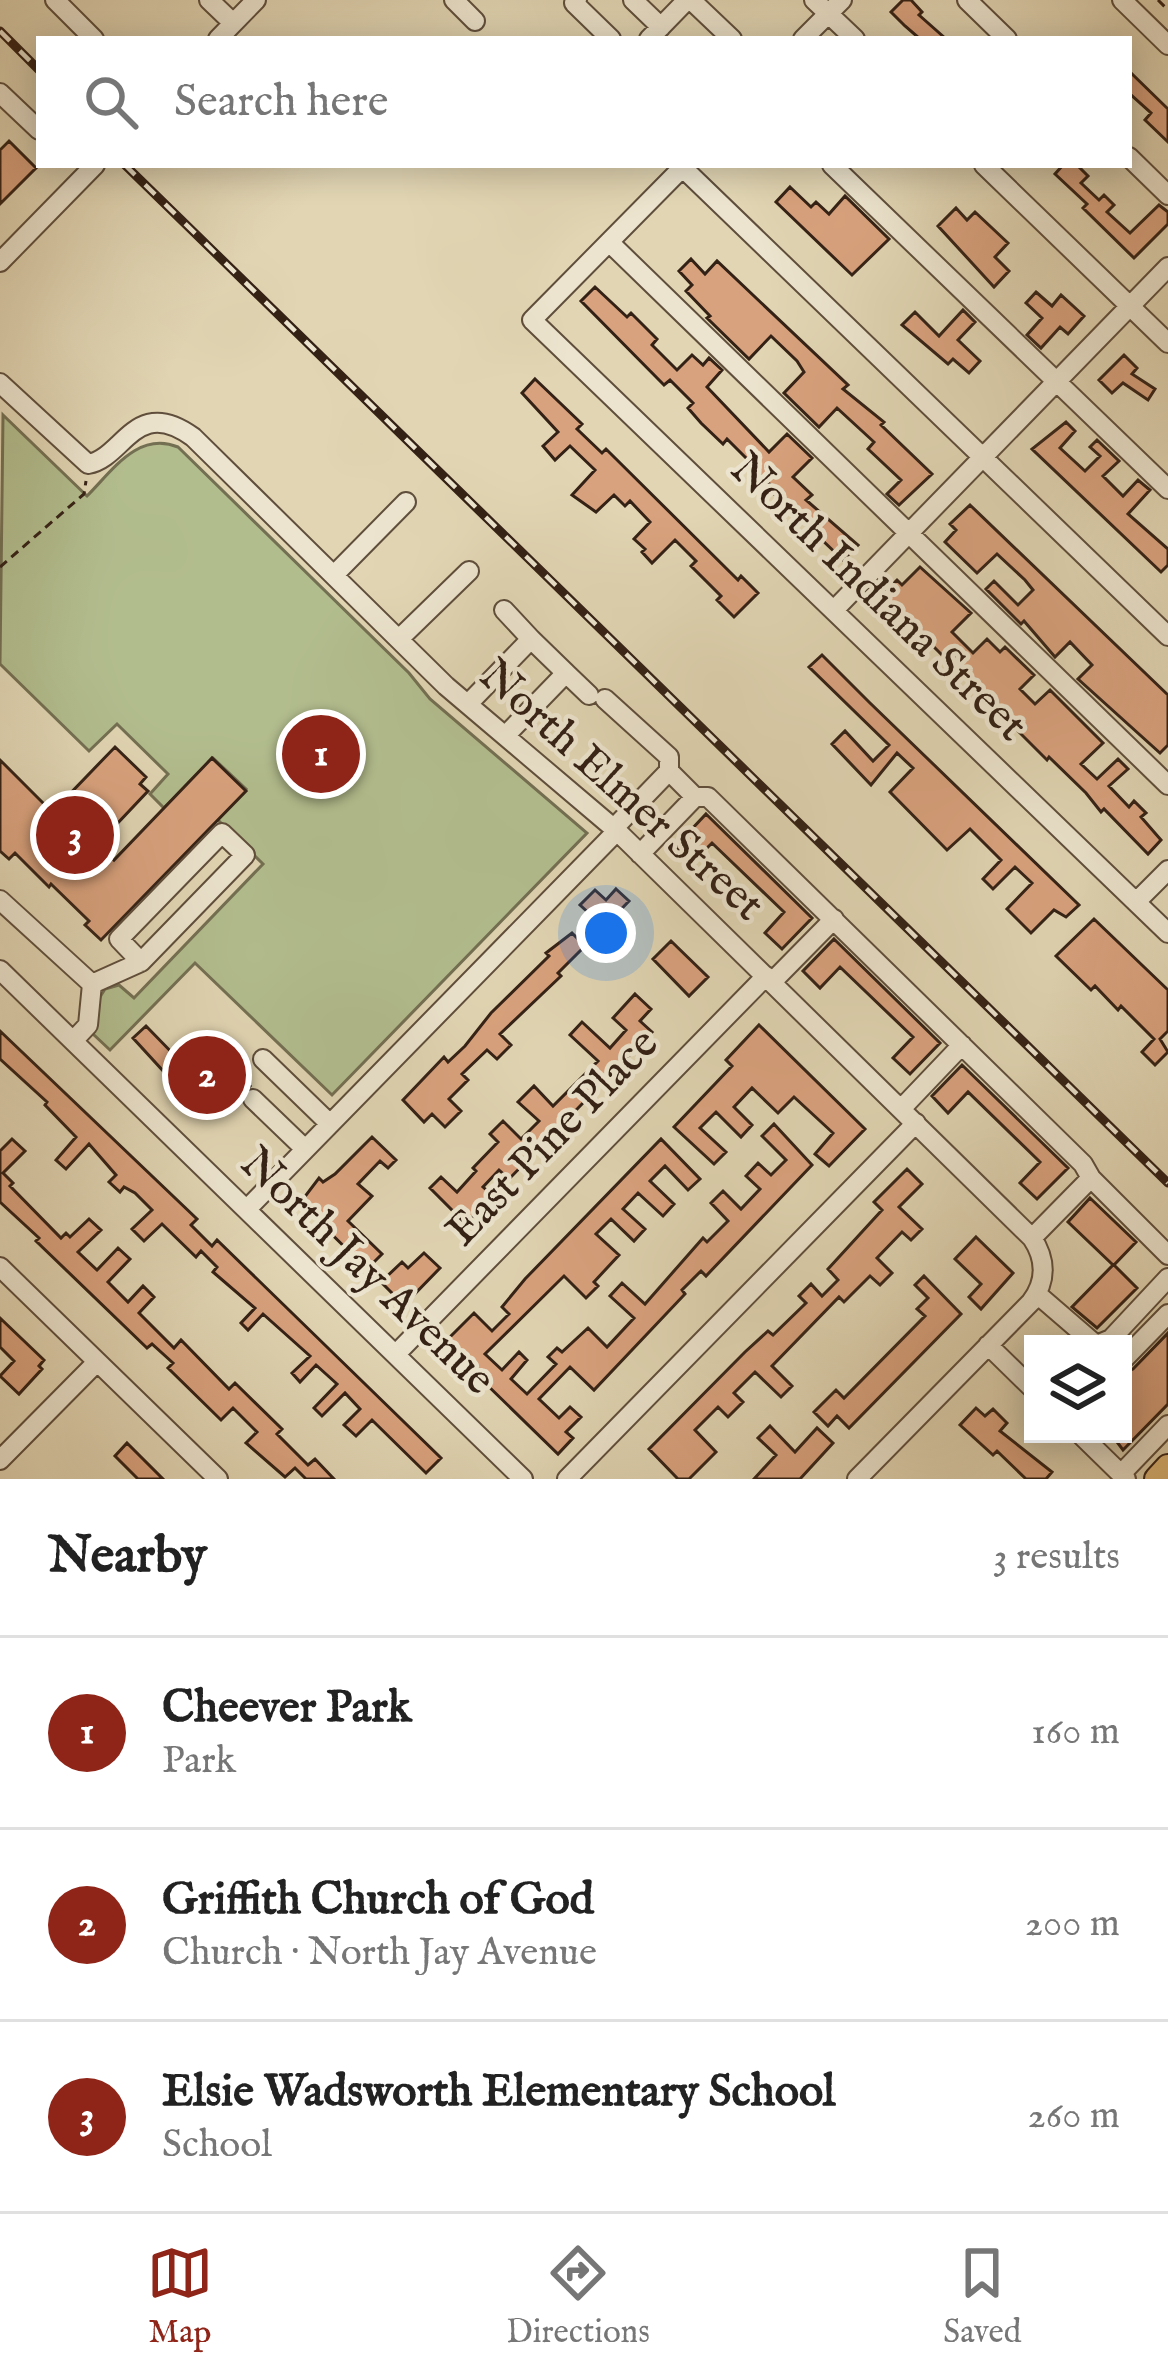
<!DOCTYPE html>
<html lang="en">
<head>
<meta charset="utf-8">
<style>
  body { margin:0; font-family:"IM FELL English",serif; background:#f6f6f6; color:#222 }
  .controls { position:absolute; right:36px; bottom:36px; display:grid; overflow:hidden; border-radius:0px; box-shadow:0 6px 30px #0003 }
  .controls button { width:108px; height:108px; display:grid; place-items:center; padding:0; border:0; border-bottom:3px solid #e0e0e0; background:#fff; color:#222; font:60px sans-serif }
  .you { position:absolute; left:606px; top:933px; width:42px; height:42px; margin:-30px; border:9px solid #fff; border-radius:50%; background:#1a73e8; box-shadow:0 0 0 18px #1a73e833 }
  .badge { display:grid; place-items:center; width:78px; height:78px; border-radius:50%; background:#8f2418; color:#fff; font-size:39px; font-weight:700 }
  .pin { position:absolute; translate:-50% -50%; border:6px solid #fff; box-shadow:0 3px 12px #0006 }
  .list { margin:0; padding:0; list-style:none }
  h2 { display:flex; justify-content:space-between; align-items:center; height:156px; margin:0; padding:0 48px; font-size:51px }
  h2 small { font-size:39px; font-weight:400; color:#767676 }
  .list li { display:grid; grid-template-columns:78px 1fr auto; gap:36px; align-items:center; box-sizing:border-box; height:192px; padding:0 48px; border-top:3px solid #e0e0e0 }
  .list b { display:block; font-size:45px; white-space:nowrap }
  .list p { margin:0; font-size:39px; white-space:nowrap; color:#767676 }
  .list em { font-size:39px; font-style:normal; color:#767676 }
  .icon { flex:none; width:66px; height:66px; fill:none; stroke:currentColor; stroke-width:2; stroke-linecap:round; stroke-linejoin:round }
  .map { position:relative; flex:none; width:1168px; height:1479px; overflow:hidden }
  .search { position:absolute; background:#fff; box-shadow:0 6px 30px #0003; left:36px; right:36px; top:36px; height:132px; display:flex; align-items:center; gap:30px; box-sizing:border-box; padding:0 42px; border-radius:0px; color:#767676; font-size:45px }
  .sheet { height:732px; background:#fff }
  nav { display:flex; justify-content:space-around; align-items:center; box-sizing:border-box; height:168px; border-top:3px solid #e0e0e0; background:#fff; font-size:33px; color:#767676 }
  nav a { display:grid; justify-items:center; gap:6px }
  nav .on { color:#8f2418 }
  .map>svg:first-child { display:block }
  .green { fill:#b2bd8e; stroke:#736f52; stroke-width:3 }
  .building { fill:#d9a27e; stroke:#342115; stroke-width:3 }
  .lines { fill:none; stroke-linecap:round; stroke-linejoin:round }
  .minor-casing { stroke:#5f4e3c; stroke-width:22 }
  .major-casing { stroke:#342115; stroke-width:28 }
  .path { stroke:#342115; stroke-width:3; stroke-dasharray:9 6; stroke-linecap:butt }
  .minor { stroke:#ece4ce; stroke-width:18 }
  .major { stroke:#e0ba7a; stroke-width:24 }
  .rail-casing { stroke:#342115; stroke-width:9 }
  .rail { stroke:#ece4ce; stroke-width:4.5; stroke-dasharray:14; stroke-linecap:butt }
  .labels { text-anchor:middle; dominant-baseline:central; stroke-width:9; stroke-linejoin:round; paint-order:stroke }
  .street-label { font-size:45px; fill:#342115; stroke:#ece4ce }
</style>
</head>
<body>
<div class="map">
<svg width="1168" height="1479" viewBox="0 0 1168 1479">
  <rect width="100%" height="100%" fill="#e1d5b3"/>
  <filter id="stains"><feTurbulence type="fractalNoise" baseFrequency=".00167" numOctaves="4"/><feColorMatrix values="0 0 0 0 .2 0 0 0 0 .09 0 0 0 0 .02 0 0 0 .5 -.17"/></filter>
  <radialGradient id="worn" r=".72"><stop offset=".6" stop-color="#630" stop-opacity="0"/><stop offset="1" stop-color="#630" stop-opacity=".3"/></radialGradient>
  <path class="green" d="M 3,415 L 87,496 C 113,470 138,431 178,447 L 409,673 L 430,699 L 587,833 L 332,1095 L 195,963 L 110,1050 L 93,1034 L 100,997 L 105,989 L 119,985 L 134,998 L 263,864 L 217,819 L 246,789 L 213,758 L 164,808 L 150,794 L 168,774 L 117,724 L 89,751 L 0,664 Z"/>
  <path class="building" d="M 903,0 L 911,0 L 922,12 L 919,15 L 946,39 L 920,39 L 905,26 L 891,12 Z
    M 1129,71 L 1168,109 L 1168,142 L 1145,120 L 1151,113 L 1129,93 Z
    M 9,141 L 36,168 L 0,204 L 0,150 Z
    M 1063,165 L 1077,165 L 1088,176 L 1081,183 L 1099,200 L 1104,195 L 1114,205 L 1107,212 L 1130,233 L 1159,205 L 1168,212 L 1168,224 L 1134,258 L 1083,208 L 1087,204 L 1055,174 Z
    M 790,187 L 811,207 L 816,202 L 829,214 L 845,196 L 889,239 L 852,275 L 776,202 Z
    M 956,208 L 967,220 L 975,212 L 1008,243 L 995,257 L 1009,271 L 994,287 L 938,226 Z
    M 691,259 L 705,274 L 717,261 L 848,385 L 843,389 L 884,422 L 881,425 L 932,474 L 899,505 L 887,494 L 901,480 L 868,449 L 874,442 L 837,408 L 819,427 L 784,393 L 804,372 L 797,361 L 771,336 L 749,359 L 707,318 L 710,316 L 686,291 L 692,285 L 679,271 Z
    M 595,287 L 627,317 L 631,313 L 657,339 L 652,345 L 677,370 L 692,355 L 703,365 L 709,358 L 722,370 L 707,387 L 769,452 L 787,434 L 812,458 L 793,477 L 812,495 L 806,500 L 858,545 L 843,560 L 775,495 L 779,492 L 748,466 L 751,463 L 727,439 L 723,444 L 701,423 L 688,408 L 693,403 L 670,380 L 664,385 L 581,301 Z
    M 1036,292 L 1052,306 L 1061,295 L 1084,316 L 1068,334 L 1060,327 L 1041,348 L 1027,335 L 1042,318 L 1026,303 Z
    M 963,310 L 975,322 L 958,340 L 980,361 L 969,373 L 953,359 L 948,364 L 902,325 L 915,312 L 939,336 Z
    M 1124,355 L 1137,368 L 1132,374 L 1155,389 L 1148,400 L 1123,383 L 1112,393 L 1099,380 Z
    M 535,379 L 582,424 L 577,429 L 602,453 L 606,449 L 738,580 L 741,576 L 758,593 L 734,617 L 717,600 L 721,596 L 691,566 L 696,561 L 675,540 L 652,563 L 642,552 L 645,549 L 634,539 L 650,522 L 630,501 L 625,506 L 614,495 L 596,512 L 572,495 L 595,470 L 570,446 L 555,460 L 543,446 L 558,432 L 522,393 Z
    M 1066,422 L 1075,431 L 1060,448 L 1085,471 L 1100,456 L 1090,447 L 1097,440 L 1119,461 L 1103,476 L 1123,496 L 1138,480 L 1150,490 L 1128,514 L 1168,549 L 1168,565 L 1161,572 L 1032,449 Z
    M 970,505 L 1168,695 L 1168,745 L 1160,753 L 1078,679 L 1092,665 L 1070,642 L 1055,657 L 1024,621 L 1021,624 L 986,589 L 994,581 L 1018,605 L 1033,590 L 1025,580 L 997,554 L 977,573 L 945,542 L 956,530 L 950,524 Z
    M 920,567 L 971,613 L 952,632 L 973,653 L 987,639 L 1000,652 L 1005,647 L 1034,675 L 1020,689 L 1035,704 L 1050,690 L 1103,743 L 1081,764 L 1097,779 L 1118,759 L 1128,769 L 1109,786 L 1129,807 L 1134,801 L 1146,813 L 1141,817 L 1161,840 L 1148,854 L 1104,809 L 1101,812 L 1086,793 L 1049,757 L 1047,760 L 882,595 L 897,580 L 902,585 Z
    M 822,655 L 870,703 L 1079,905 L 1066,917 L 1054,910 L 1031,933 L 1007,909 L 1032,883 L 1015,867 L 993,889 L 983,879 L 1001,860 L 970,829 L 947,850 L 890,792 L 913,768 L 897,753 L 871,785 L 832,744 L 845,731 L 873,761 L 889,745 L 809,667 Z
    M 115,747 L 146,777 L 140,784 L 148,791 L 98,844 L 114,860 L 212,758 L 246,791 L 101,940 L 85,925 L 89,921 L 51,884 L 49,887 L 15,853 L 9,859 L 0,851 L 0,760 L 47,807 L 55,799 L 60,804 Z
    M 706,814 L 812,918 L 782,949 L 765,933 L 784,912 L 712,843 L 692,863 L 675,847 Z
    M 616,889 L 629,901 L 604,927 L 580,905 L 595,890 L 606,900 Z
    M 1094,919 L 1168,990 L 1168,1031 L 1160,1039 L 1168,1052 L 1155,1065 L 1142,1052 L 1154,1039 L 1121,1006 L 1118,1010 L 1095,986 L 1091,990 L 1056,956 Z
    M 572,933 L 585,946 L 558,973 L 561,976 L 500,1034 L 511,1045 L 497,1059 L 487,1050 L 462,1074 L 468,1080 L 449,1099 L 461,1111 L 445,1127 L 432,1114 L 424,1122 L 403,1100 L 444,1057 L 448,1062 L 465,1046 L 491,1013 L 549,956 L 546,953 Z
    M 834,939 L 940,1043 L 910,1074 L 893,1058 L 913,1037 L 840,967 L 820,988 L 803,971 Z
    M 671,941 L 708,977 L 689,996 L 653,959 Z
    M 635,994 L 651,1009 L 640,1021 L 652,1032 L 509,1179 L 499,1170 L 483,1187 L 493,1196 L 466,1224 L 430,1188 L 441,1177 L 457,1192 L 476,1171 L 473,1168 L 498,1142 L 490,1134 L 503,1121 L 521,1139 L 539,1121 L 518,1102 L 534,1086 L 553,1106 L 598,1061 L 570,1035 L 582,1022 L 610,1048 L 626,1030 L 613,1018 Z
    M 759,1025 L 865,1129 L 829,1166 L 815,1154 L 833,1133 L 794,1097 L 778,1113 L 752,1088 L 734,1107 L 752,1125 L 741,1137 L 716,1112 L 700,1128 L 726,1152 L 714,1164 L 674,1127 L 732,1066 L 726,1060 Z
    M 146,1026 L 183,1064 L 206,1042 L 250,1086 L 232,1107 L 204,1079 L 187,1097 L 133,1038 Z
    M 0,1031 L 197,1219 L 191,1225 L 212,1246 L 217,1240 L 441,1458 L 426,1473 L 372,1420 L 356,1436 L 344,1425 L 360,1409 L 345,1393 L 322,1416 L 314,1408 L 337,1384 L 316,1365 L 300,1382 L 292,1373 L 310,1356 L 263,1314 L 248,1330 L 241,1323 L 255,1308 L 213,1272 L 217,1267 L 201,1251 L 196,1257 L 162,1224 L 144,1241 L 132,1229 L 152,1210 L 135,1193 L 124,1187 L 120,1192 L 109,1182 L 116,1175 L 89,1144 L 66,1169 L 56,1160 L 76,1137 L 45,1105 L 47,1102 L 0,1059 Z
    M 962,1065 L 1068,1168 L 1037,1199 L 1020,1183 L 1040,1162 L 968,1092 L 948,1113 L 932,1096 Z
    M 774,1124 L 812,1165 L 706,1276 L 701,1271 L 682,1290 L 685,1294 L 594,1390 L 570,1367 L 539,1399 L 559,1418 L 570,1407 L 581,1417 L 566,1432 L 573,1438 L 558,1454 L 444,1343 L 474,1313 L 492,1331 L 509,1314 L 502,1307 L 525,1279 L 661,1139 L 700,1179 L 688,1190 L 665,1166 L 650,1181 L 674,1204 L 663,1216 L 638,1193 L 623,1209 L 645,1229 L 634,1241 L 611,1219 L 596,1234 L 619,1255 L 594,1282 L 598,1286 L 586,1298 L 564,1276 L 485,1354 L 502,1370 L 519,1352 L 527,1360 L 511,1379 L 527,1394 L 556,1364 L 548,1357 L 557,1348 L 562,1352 L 588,1328 L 607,1347 L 634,1318 L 610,1296 L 622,1283 L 645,1304 L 703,1238 L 707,1242 L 728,1221 L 711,1203 L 723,1191 L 741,1209 L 760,1189 L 746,1176 L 758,1163 L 771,1175 L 786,1160 L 762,1136 Z
    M 372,1137 L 396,1160 L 388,1168 L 380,1161 L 358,1184 L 372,1196 L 348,1221 L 382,1254 L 367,1269 L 300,1203 L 319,1178 L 323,1182 L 335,1174 Z
    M 12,1139 L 25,1151 L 3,1173 L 13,1183 L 10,1186 L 61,1238 L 66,1233 L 70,1237 L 89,1219 L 101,1230 L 78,1252 L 97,1270 L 118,1248 L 130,1259 L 108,1282 L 128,1302 L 143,1286 L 154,1297 L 139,1313 L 174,1348 L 181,1340 L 229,1389 L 235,1383 L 282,1429 L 277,1434 L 308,1465 L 315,1459 L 334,1479 L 306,1479 L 295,1468 L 285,1477 L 246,1443 L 257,1432 L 233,1408 L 221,1420 L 168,1368 L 173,1363 L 152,1344 L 147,1348 L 36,1241 L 39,1238 L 0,1202 L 0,1151 Z
    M 907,1169 L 922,1184 L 899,1207 L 922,1229 L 911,1240 L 902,1232 L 877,1258 L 892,1273 L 880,1285 L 870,1276 L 844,1302 L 839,1297 L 772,1366 L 792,1386 L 781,1397 L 755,1372 L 734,1393 L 743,1402 L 728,1417 L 718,1407 L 695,1430 L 716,1452 L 689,1479 L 678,1479 L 649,1449 L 745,1352 L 768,1331 L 773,1335 L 806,1303 L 799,1296 L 811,1284 L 822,1296 L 838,1280 L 828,1269 L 882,1210 L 874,1202 Z
    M 1090,1198 L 1136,1242 L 1114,1265 L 1137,1288 L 1097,1328 L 1072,1307 L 1113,1265 L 1068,1222 Z
    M 976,1237 L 1013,1273 L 981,1309 L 969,1297 L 981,1284 L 955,1259 Z
    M 424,1253 L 440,1268 L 404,1305 L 381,1282 L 402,1262 L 408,1268 Z
    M 924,1276 L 961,1314 L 849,1428 L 837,1416 L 828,1426 L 814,1412 L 836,1390 L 844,1398 L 925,1316 L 917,1309 L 928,1298 L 915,1285 Z
    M 0,1318 L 44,1360 L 39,1366 L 42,1369 L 19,1394 L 0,1376 L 14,1361 L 0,1347 Z
    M 1168,1333 L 1168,1404 L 1123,1450 L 1111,1434 L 1123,1434 L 1123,1389 L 1130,1382 L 1123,1373 L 1133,1369 Z
    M 976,1408 L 985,1416 L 993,1409 L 1007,1423 L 1000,1431 L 1052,1472 L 1046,1479 L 1026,1479 L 997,1451 L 993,1455 L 960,1425 Z
    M 770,1426 L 795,1452 L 817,1428 L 833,1443 L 800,1479 L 754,1479 L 776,1455 L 758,1438 Z
    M 127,1443 L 163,1479 L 138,1479 L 115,1456 Z"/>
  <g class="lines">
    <g class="minor-casing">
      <path id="minor" d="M 55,0 L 94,39
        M 209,0 L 233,23
        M 454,0 L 475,21
        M 577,0 L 574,3 L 611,39
        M 633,0 L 661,27
        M 691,0 L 732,39
        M 814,0 L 855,39
        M 967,0 L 1007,39
        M 1122,0 L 1168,45
        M 218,39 L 256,0
        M 649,39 L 687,0
        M 803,39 L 842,0
        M 0,93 L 39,130
        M 1129,157 L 1168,195
        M 685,165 L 532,320 L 1168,933
        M 832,165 L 1168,489
        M 984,165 L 1168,343
        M 683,168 L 1168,636
        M 609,242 L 1168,785
        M 0,262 L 95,165
        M 0,383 L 88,464 C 124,458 135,395 193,437 L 446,686 L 617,831 L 1032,1238 C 1046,1259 1047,1281 1031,1302 L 857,1479
        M 334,575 L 406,502
        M 835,609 L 1168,267
        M 504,610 L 531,639
        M 399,639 L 469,571
        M 566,673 L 589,695
        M 605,699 L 669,757 L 669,771 L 695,797 L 708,797 L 1083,1164 L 1091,1178 L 1168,1255
        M 468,704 L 531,639 L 566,673 L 505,736
        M 613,829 L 669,771
        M 640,854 L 695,797
        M 0,900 L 92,984 L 88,1025 L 73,1041
        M 1136,902 L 1168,870
        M 0,970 L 523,1479
        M 772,982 L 834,919
        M 92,984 L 141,962 L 245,855 L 222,833 L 119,939 L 141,962
        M 263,1059 L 330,1124
        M 253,1099 L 305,1149
        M 901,1109 L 962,1045
        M 247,1209 L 617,831
        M 1032,1238 L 1091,1178
        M 0,1267 L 218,1479
        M 1037,1294 L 1095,1344
        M 1099,1344 L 1111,1339 L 1168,1278
        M 988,1345 L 1033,1389
        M 396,1354 L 766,976
        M 1123,1360 L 1168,1314
        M 1080,1434 L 1126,1479
        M 0,1460 L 97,1362
        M 1121,1474 L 1168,1425
        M 567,1479 L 916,1123"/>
    </g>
    <g class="major-casing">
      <path id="major" d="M 1157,1479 L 1168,1467"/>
    </g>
    <path class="path" d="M 1158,0 L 1168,10
      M 0,567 L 84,494 L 86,481"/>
    <use href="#minor" class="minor"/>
    <use href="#major" class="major"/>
    <g class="rail-casing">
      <path id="rail" d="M 0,31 L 39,70
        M 125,165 L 1168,1183"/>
    </g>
    <use href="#rail" class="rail"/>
  </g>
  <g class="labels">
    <g class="street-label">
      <text transform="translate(878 598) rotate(44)">North Indiana Street</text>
      <text transform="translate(621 791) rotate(42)">North Elmer Street</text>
      <text transform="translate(553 1138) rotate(-46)">East Pine Place</text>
      <text transform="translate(367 1272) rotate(44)">North Jay Avenue</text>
    </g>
  </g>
  <rect width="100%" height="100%" filter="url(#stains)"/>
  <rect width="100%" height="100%" fill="url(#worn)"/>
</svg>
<div class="controls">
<button><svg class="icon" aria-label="layers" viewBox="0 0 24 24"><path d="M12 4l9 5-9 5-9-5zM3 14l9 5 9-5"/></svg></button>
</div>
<div class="you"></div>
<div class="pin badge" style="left:321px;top:754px">1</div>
<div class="pin badge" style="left:207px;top:1075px">2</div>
<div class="pin badge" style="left:75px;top:835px">3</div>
<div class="search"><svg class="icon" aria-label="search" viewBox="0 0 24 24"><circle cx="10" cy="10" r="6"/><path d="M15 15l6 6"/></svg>Search here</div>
</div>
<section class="sheet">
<h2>Nearby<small>3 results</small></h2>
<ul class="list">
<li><span class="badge">1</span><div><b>Cheever Park</b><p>Park</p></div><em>160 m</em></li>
<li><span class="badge">2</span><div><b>Griffith Church of God</b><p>Church · North Jay Avenue</p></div><em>200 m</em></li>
<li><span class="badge">3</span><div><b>Elsie Wadsworth Elementary School</b><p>School</p></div><em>260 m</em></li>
</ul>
</section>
<nav>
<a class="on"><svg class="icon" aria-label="map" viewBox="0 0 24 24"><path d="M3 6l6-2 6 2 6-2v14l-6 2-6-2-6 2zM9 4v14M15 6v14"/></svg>Map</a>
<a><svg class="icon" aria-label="directions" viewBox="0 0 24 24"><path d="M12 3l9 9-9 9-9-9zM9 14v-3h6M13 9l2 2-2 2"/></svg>Directions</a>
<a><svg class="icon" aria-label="saved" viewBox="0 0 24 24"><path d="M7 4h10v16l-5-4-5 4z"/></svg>Saved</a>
</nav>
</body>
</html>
